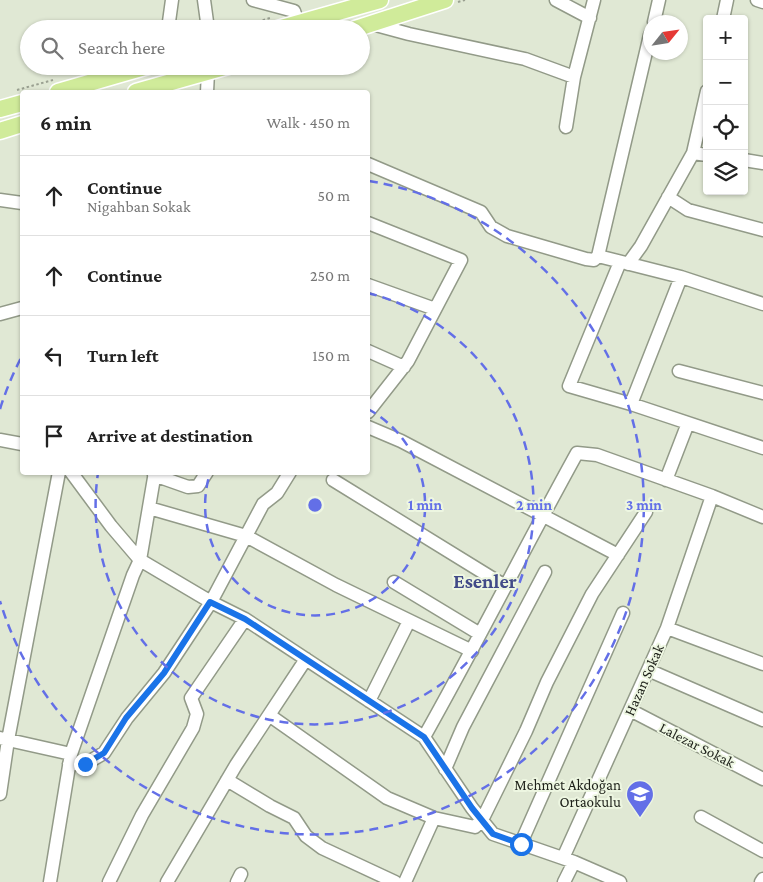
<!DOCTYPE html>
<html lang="en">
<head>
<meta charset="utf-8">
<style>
  body { margin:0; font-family:"Crimson Pro",serif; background:#f2f2f2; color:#222 }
  .controls { position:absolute; right:15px; top:15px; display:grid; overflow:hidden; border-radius:5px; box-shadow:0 1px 4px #0004 }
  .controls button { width:45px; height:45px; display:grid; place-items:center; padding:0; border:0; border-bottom:1px solid #e0e0e0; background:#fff; color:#222; font:25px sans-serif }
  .compass { position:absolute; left:643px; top:15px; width:45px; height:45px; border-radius:50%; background:#fff; box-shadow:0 1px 4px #0004; rotate:60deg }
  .stop { position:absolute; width:15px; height:15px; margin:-11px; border:4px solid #1a73e8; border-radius:50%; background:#fff }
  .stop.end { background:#1a73e8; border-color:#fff; box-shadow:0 1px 5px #0008 }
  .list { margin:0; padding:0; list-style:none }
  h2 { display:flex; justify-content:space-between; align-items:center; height:65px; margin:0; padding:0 20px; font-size:21px }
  h2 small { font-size:16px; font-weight:400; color:#767676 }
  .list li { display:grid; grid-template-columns:32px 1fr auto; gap:15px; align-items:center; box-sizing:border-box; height:80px; padding:0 20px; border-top:1px solid #e0e0e0 }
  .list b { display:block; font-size:19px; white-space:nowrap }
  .list p { margin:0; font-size:16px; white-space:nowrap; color:#767676 }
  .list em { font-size:16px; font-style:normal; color:#767676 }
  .icon { flex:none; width:28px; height:28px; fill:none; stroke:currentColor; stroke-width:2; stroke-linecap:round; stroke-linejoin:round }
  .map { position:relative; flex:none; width:763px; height:882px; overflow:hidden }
  .search { position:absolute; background:#fff; box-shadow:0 1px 4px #0004; left:20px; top:20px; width:350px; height:55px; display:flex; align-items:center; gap:12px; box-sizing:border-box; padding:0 18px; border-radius:28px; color:#767676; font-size:19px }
  .panel { position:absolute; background:#fff; box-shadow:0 1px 4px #0004; left:20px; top:90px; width:350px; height:385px; border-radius:5px }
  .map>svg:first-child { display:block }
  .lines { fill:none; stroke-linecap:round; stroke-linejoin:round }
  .minor-casing { stroke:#929a88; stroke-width:15 }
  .major-casing { stroke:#fff; stroke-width:19 }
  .path { stroke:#9aa091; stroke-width:2; stroke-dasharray:2.5 2.5; stroke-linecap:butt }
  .minor { stroke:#fff; stroke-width:12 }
  .major { stroke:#d0eb9a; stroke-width:16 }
  .route { stroke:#1a73e8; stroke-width:6 }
  .ring { fill:none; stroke:#636fe7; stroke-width:2.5; stroke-dasharray:9 6 }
  .labels { text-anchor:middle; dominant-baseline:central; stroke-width:4; stroke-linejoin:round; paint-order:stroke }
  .street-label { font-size:15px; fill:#1e211a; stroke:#edf6e1 }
  .poi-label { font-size:15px; fill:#1e211a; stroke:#edf6e1; text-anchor:end }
  .district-label { font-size:20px; font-weight:bold; fill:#424b88; stroke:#edf6e1 }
  .centre { fill:#636fe7; stroke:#edf6e1; stroke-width:2.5 }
  .ring-label { font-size:15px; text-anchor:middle; font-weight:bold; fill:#636fe7; stroke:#edf6e1; stroke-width:4; stroke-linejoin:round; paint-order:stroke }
</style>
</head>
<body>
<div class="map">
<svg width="763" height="882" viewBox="0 0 763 882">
  <rect width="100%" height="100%" fill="#e0e8d4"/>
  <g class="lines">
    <g class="minor-casing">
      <path id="minor" d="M 204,0 L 208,29
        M 253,0 L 294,11 L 298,23
        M 556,0 L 590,18
        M 757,0 L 763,2
        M 723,19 L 727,0
        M 654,22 L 659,0
        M 372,24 L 409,34 L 525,59 L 574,77
        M 168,29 L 172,0
        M 650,35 L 598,256 L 681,277 L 763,304
        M 707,91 L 693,153 L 707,155
        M 207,92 L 208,72
        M 566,127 L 574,77 L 594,0
        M 744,160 L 763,163
        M 368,164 L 481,212 L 491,227 L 507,236 L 586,259 L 594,260 L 598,256
        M 668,197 L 688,210 L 763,230
        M 0,200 L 22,203
        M 368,223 L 461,260 L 408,361 L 368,412
        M 620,262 L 569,386 L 631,404 L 763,448
        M 628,264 L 641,246 L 693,153
        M 368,285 L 435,309
        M 0,314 L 22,308
        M 368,351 L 404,367
        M 679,371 L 763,393
        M 631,404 L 681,277
        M 368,427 L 401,441 L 618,555
        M 0,440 L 22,444
        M 71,472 L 111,526 L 140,560 L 211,602 L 245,619 L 424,737 L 472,808 L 493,834 L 574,862 L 620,882
        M 154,475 L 188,487 L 198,486 L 207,472
        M 333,480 L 505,586
        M 666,480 L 688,423
        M 149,508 L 246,536 L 336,585 L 472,651
        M 394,582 L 480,634
        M 667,628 L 763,664
        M 648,670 L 763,720
        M 369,701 L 409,621
        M 630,710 L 763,779
        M 269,715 L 387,798 L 434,818 L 475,827 L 482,820 L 526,731 L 547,682 L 592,594 L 646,512
        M 424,737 C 477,643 525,547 577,453 L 597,455 L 712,496 L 763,517
        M 0,738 L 71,754
        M 69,764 L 85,764 L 104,753 L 127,718 L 164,673 L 211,602 L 263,504 L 277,493 L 290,472
        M 445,769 L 463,727 L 545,572
        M 227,780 L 270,806 L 294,818 L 306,836 L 322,848 L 395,882
        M 0,794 L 8,740 L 59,472
        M 701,817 L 763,851
        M 521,843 L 623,613
        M 563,858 L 667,628 L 712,496
        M 50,882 L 71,754 L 133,575 L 140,560 L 155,472
        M 109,882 L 142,815 L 193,728 L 197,714 L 191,698 L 245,619
        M 167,882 L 236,765 L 306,659
        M 237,882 L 241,874
        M 405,882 L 434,818
        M 564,882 L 574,862
        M 761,882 L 763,879"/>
    </g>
    <g class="major-casing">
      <path id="major" d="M 278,29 L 380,0
        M 355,29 L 445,0
        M 58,92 L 148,66
        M 136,92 L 228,66
        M 0,109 L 22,103
        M 0,131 L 22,124"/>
    </g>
    <path class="path" d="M 458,2 L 465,0
      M 234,29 L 270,18
      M 240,70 L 252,66
      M 17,90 L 53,80"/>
    <use href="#minor" class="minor"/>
    <use href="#major" class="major"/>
  </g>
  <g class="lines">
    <path class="route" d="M 85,764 L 104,753 L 126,718 L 164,673 L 210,602 L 245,619 L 424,737 L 472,808 L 493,834 L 521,844"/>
  </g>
  <g class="ring">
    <path d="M368 409A110 110 0 1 1 210 473"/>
    <path d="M368 293A219 219 0 1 1 98 473"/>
    <path d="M0 409A329 329 0 0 1 22 356M369 181A329 329 0 1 1 0 601"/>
  </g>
  <defs>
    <g id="school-pin" transform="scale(1.4375)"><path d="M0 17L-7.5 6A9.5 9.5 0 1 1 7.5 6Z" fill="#636fe7" stroke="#edf6e1"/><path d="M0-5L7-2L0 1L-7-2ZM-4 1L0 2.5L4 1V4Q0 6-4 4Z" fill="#fff"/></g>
  </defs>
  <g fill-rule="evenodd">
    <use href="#school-pin" x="640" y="794"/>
  </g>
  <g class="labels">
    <g class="street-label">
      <text transform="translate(644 680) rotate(-66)">Hazan Sokak</text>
      <text transform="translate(697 745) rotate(27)">Lalezar Sokak</text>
    </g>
    <g class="poi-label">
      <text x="621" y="785">Mehmet Akdoğan<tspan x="621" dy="17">Ortaokulu</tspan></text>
    </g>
    <g class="district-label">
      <text x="485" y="581">Esenler</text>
    </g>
  </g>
  <circle cx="315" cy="505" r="8" class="centre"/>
  <g class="ring-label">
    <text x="425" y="510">1 min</text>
    <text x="534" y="510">2 min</text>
    <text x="644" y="510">3 min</text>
  </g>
</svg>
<div class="controls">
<button>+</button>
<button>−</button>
<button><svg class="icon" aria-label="locate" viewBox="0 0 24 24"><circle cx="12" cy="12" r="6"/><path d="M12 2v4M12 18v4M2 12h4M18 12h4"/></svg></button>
<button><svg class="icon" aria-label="layers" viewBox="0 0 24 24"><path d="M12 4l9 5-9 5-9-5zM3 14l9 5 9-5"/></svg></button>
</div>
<svg class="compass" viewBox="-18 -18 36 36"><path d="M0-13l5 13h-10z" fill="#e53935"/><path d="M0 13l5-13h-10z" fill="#767676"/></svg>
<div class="stop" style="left:521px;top:844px"></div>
<div class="stop end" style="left:85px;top:764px"></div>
<div class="search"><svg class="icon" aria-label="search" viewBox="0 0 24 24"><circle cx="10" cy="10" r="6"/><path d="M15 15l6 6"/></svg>Search here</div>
<section class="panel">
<h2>6 min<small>Walk · 450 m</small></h2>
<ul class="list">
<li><svg class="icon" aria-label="ahead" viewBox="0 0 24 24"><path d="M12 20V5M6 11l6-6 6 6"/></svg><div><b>Continue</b><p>Nigahban Sokak</p></div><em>50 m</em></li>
<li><svg class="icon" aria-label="ahead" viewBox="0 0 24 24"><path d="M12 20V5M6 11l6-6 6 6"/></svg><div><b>Continue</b></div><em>250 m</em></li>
<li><svg class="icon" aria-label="left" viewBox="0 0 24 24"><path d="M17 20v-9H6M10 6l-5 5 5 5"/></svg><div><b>Turn left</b></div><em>150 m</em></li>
<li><svg class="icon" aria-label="arrive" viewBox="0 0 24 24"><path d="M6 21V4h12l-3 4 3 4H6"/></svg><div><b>Arrive at destination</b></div></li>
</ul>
</section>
</div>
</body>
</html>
